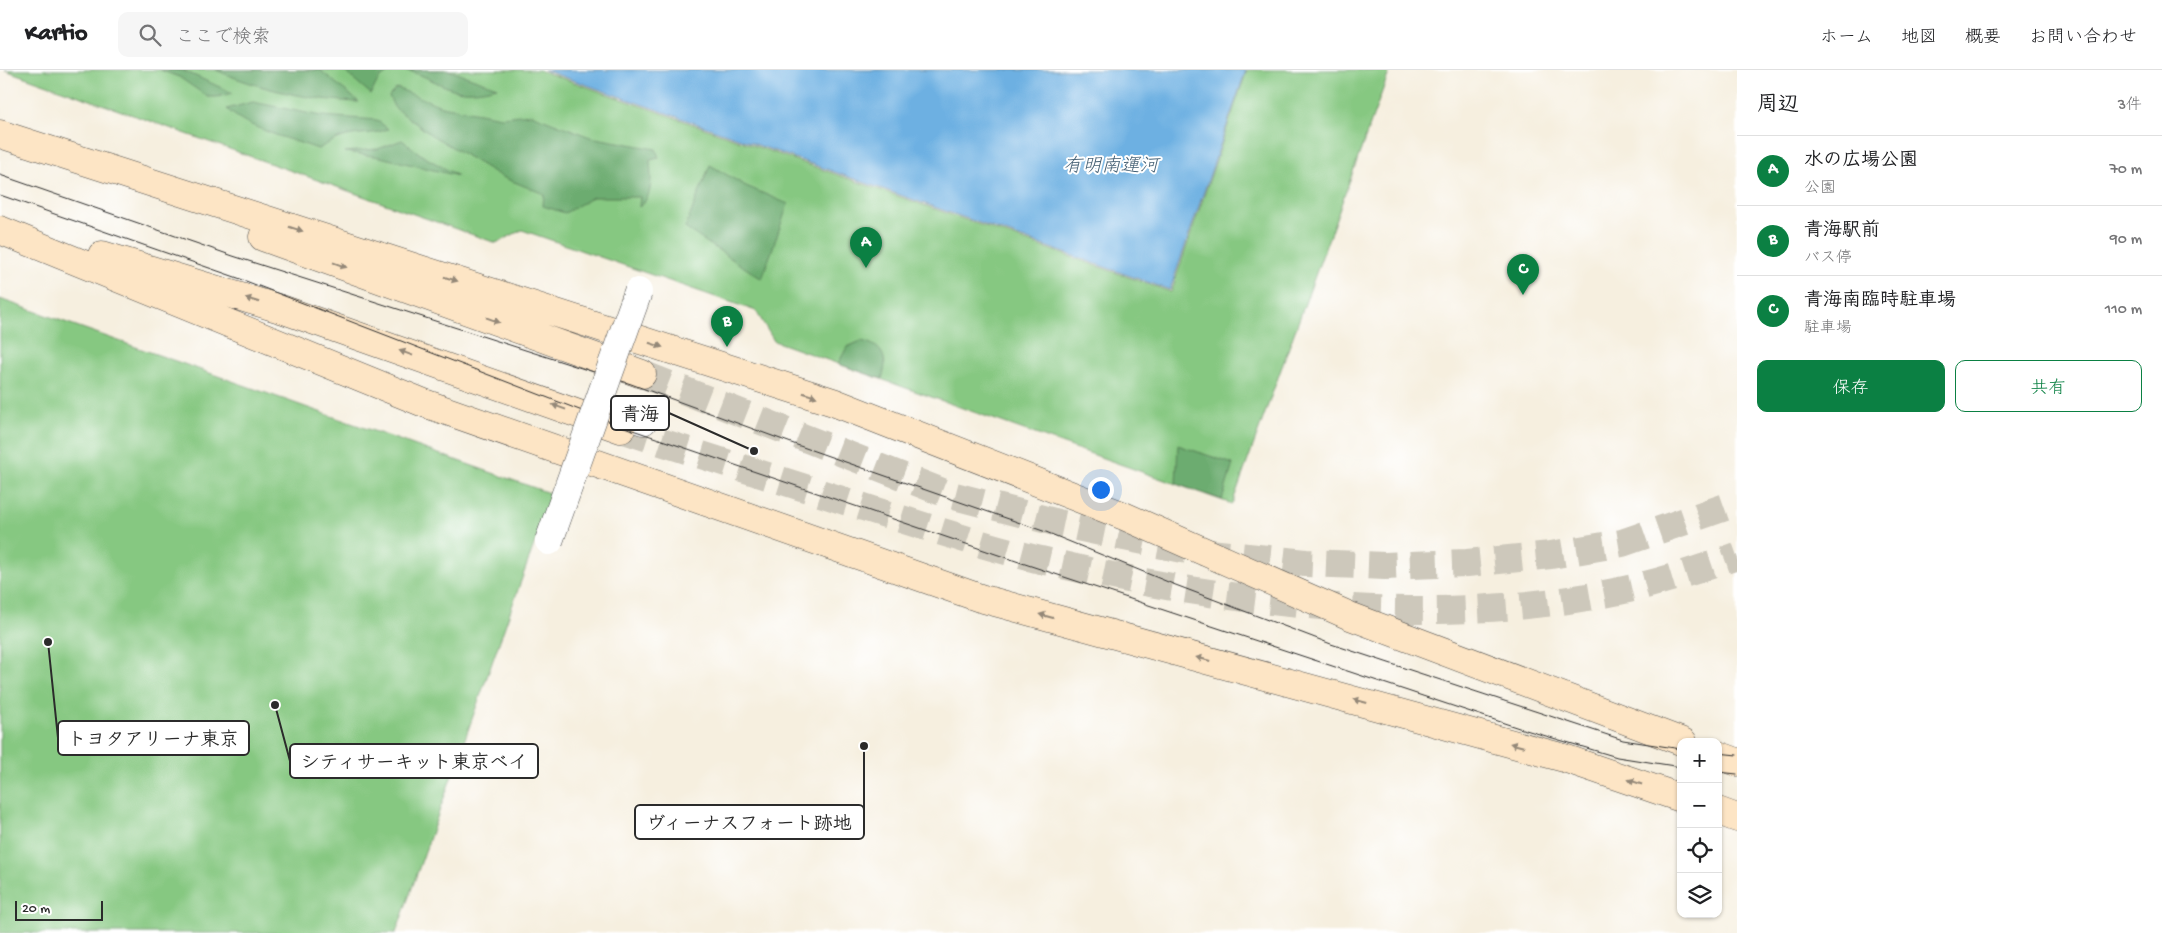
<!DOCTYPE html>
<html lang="ja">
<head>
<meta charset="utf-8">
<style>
  body { margin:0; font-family:"Gochi Hand","Klee One",sans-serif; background:#f6f6f6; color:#202124 }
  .controls { position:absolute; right:15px; bottom:15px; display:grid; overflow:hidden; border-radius:10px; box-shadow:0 1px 4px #0004 }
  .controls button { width:45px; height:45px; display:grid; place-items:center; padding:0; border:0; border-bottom:1px solid #e0e0e0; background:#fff; color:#202124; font:25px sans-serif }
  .scale { position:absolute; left:15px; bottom:12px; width:88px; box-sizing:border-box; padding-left:5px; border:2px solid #2b2b2b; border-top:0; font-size:14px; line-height:18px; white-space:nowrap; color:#2b2b2b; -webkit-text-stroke:4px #fff; paint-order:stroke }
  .you { position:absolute; left:1100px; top:419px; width:18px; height:18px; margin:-12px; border:4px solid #fff; border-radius:50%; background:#1a73e8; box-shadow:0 0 0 8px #1a73e833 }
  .badge { display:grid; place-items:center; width:32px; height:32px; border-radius:50%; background:#0b8043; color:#fff; font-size:16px; font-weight:700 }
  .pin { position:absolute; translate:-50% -41px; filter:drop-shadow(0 1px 2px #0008) }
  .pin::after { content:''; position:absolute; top:26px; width:18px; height:15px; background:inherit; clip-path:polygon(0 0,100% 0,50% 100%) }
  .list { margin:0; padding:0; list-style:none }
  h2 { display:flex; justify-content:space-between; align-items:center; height:65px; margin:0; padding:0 20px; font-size:21px }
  h2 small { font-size:16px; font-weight:400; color:#757577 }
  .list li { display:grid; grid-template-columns:32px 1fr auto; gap:15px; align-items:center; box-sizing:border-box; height:70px; padding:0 20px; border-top:1px solid #e0e0e0 }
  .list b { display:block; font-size:19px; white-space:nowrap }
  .list p { margin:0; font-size:16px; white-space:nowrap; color:#757577 }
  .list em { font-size:16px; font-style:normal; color:#757577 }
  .actions { display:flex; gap:10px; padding:15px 20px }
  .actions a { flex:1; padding:11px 0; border:1px solid #0b8043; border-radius:10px; text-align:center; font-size:18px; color:#0b8043 }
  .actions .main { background:#0b8043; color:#fff }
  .icon { flex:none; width:28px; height:28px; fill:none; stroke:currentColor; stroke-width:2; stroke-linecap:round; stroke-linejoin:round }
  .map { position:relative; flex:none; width:1737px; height:863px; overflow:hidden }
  header { display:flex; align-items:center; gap:30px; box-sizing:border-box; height:70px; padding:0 25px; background:#fff; border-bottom:1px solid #e0e0e0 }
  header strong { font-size:24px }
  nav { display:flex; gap:28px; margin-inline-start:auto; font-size:18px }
  .search { width:350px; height:45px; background:#f6f6f6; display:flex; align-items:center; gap:12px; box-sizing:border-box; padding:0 18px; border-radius:10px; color:#757577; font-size:19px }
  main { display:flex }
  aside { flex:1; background:#fff }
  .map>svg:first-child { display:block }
  .green { fill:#86c881; stroke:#587a56 }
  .forest { fill:#6cac6f; stroke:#4c6c4d }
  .water { fill:#6db0e2; stroke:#4c6e86 }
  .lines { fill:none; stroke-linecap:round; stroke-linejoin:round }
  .secondary-tunnel { stroke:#cdc8bb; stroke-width:28; stroke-dasharray:28 14; stroke-linecap:butt }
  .street-casing { stroke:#494846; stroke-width:29 }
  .secondary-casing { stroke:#494846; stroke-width:29 }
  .street { stroke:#fff; stroke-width:28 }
  .secondary { stroke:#fde5c5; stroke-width:28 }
  .tram { stroke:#2b2b2b; stroke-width:1 }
  .street-bridge-casing { stroke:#494846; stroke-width:29; stroke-linecap:butt }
  .street-bridge { stroke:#fff; stroke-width:28 }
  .oneway { fill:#948878 }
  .labels { text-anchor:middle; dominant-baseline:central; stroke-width:4; stroke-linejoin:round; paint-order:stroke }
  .water-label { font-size:19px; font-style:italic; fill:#456074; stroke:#fff }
  .leader { fill:none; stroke:#2b2b2b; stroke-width:2 }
  .callout-dot { fill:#2b2b2b; stroke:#fff; stroke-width:2 }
  .callout { fill:#fff; stroke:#2b2b2b; stroke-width:2 }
  .callout-label { font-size:19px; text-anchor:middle; font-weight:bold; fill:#2b2b2b }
</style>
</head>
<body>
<header>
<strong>Kartio</strong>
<div class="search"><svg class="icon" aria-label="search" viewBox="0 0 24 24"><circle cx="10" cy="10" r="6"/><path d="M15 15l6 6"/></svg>ここで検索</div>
<nav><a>ホーム</a><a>地図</a><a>概要</a><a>お問い合わせ</a></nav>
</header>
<main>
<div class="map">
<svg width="1737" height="863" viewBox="0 0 1737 863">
  <rect width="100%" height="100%" fill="#fff"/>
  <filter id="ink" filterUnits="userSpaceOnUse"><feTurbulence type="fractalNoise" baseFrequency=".02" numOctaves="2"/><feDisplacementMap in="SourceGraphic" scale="10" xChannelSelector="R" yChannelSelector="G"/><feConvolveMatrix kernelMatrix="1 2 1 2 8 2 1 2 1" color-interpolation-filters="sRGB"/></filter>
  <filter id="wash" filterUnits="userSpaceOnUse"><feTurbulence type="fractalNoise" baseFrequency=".0096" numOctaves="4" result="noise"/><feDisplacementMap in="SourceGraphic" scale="20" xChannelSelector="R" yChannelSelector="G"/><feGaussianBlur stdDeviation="1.12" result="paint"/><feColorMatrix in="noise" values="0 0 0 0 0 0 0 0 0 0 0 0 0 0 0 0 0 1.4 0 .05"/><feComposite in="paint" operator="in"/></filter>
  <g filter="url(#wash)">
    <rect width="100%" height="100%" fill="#f6efdf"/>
    <path class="green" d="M 5,0 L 539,0 L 1171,222 L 1247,0 L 1390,0 L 1232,434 L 774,271 L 756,241 L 522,160 L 496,173 Z
      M 0,229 L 552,424 L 396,863 L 0,863 Z"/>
    <path class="forest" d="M 160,0 L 182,0 L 233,23 L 217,27 L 208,27 L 179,7 Z
      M 216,0 L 320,0 L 359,32 C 310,30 261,20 216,0 Z
      M 343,0 L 391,0 L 378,10 L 371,24 Z
      M 400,0 L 448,0 L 497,17 C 481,21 463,24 447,17 C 431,11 418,1 400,0 Z
      M 397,18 L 441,36 L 501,47 L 531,44 L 590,67 L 656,79 L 659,88 L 650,90 C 651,107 654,126 639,137 L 640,127 L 593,127 L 565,143 L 543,136 L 544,124 L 502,107 L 430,64 L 394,37 L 389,26 Z
      M 253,32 L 321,46 L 377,50 L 388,59 C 376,64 365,63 352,65 C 339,67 329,73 318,79 C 290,69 248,59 227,39 Z
      M 402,70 L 423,86 L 458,106 L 380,87 L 345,82 L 378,79 Z
      M 710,95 L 746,116 L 788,134 L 762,209 L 685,158 Z
      M 861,271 C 883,275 889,289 882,309 L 838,294 L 847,277 Z
      M 1178,375 L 1233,394 L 1222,430 L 1176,414 Z"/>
    <path class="water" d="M 544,0 L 1246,0 L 1170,220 Z"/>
  </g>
  <g filter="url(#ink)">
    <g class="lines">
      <path class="secondary-tunnel" d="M 642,304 L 947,424 L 1062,454 L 1192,481 L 1306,493 L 1385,496 L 1467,493 L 1551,485 L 1622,473 L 1737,433
        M 621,359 C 707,387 793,414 879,442 C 934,459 989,478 1045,491 C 1231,535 1445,561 1633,518 C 1668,510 1703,498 1737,486"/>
      <g class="street-casing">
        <path id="street" d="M 599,334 L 643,351"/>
      </g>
      <g class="secondary-casing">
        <path id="secondary" d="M 0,64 L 833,332 L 1124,446 L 1350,546 L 1683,672
          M 0,160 L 424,333 L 980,528 L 1564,688 L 1681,728
          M 263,167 L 642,304
          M 102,185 L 284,240 L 621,359
          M 1718,685 L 1737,692
          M 1718,741 L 1737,748"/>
      </g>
      <use href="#street" class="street"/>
      <use href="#secondary" class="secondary"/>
      <path class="tram" d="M 0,105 L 233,186 L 631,314 L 794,374 L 1046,462 L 1173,514 L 1331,574 L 1623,670 L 1681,679
        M 0,125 L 238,208 L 621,356 L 1019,492 L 1519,658 L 1617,687 L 1681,697
        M 1718,683 L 1737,685
        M 1718,702 L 1737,704"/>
      <g class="street-bridge-casing">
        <path id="street-bridge" d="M 549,471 L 638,222"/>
      </g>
      <use href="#street-bridge" class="street-bridge"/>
    </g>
    <defs><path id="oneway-solid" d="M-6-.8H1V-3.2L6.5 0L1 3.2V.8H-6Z" transform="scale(1.25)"/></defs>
    <g class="oneway">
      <use href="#oneway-solid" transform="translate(296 159) rotate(18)"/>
      <use href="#oneway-solid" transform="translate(340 195) rotate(20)"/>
      <use href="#oneway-solid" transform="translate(451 209) rotate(18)"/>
      <use href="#oneway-solid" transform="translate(252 230) rotate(-163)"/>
      <use href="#oneway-solid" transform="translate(493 250) rotate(20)"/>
      <use href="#oneway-solid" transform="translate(656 275) rotate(18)"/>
      <use href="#oneway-solid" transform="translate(406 283) rotate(-160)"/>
      <use href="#oneway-solid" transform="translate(810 325) rotate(18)"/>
      <use href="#oneway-solid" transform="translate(559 337) rotate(-160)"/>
      <use href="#oneway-solid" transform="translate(1046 546) rotate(-165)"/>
      <use href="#oneway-solid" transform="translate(1203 589) rotate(-165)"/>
      <use href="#oneway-solid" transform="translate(1360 631) rotate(-165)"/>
      <use href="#oneway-solid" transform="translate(1517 675) rotate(-165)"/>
      <use href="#oneway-solid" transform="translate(1635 712) rotate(-161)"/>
    </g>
  </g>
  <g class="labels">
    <g class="water-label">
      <text x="1111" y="97">有明南運河</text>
    </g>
  </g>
  <path class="leader" d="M754 381L669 343M48 572L58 668M275 635L290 691M864 676L864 752"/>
  <g class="callout-dot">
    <circle cx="754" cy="381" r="5"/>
    <circle cx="48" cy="572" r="5"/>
    <circle cx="275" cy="635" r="5"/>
    <circle cx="864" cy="676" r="5"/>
  </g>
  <g class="callout">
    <rect x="611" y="326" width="58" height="34" rx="5"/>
    <rect x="58" y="651" width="191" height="34" rx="5"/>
    <rect x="290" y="674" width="248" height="34" rx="5"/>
    <rect x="635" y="735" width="229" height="34" rx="5"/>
  </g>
  <g class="callout-label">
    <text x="640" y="350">青海</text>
    <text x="153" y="675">トヨタアリーナ東京</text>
    <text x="414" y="698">シティサーキット東京ベイ</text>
    <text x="749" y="759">ヴィーナスフォート跡地</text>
  </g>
</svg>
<div class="controls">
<button>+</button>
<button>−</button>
<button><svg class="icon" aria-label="locate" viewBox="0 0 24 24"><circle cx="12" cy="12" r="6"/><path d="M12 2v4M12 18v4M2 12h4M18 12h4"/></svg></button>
<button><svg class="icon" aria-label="layers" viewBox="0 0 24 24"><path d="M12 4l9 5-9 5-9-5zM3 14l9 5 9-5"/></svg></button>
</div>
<div class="scale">20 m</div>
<div class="you"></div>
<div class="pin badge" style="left:866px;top:198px">A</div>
<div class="pin badge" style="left:727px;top:277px">B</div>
<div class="pin badge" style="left:1523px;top:225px">C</div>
</div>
<aside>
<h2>周辺<small>3件</small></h2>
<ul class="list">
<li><span class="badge">A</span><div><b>水の広場公園</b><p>公園</p></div><em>70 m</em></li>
<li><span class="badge">B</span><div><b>青海駅前</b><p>バス停</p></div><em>90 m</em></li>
<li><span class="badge">C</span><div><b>青海南臨時駐車場</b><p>駐車場</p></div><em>110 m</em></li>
</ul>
<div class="actions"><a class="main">保存</a><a>共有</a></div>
</aside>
</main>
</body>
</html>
